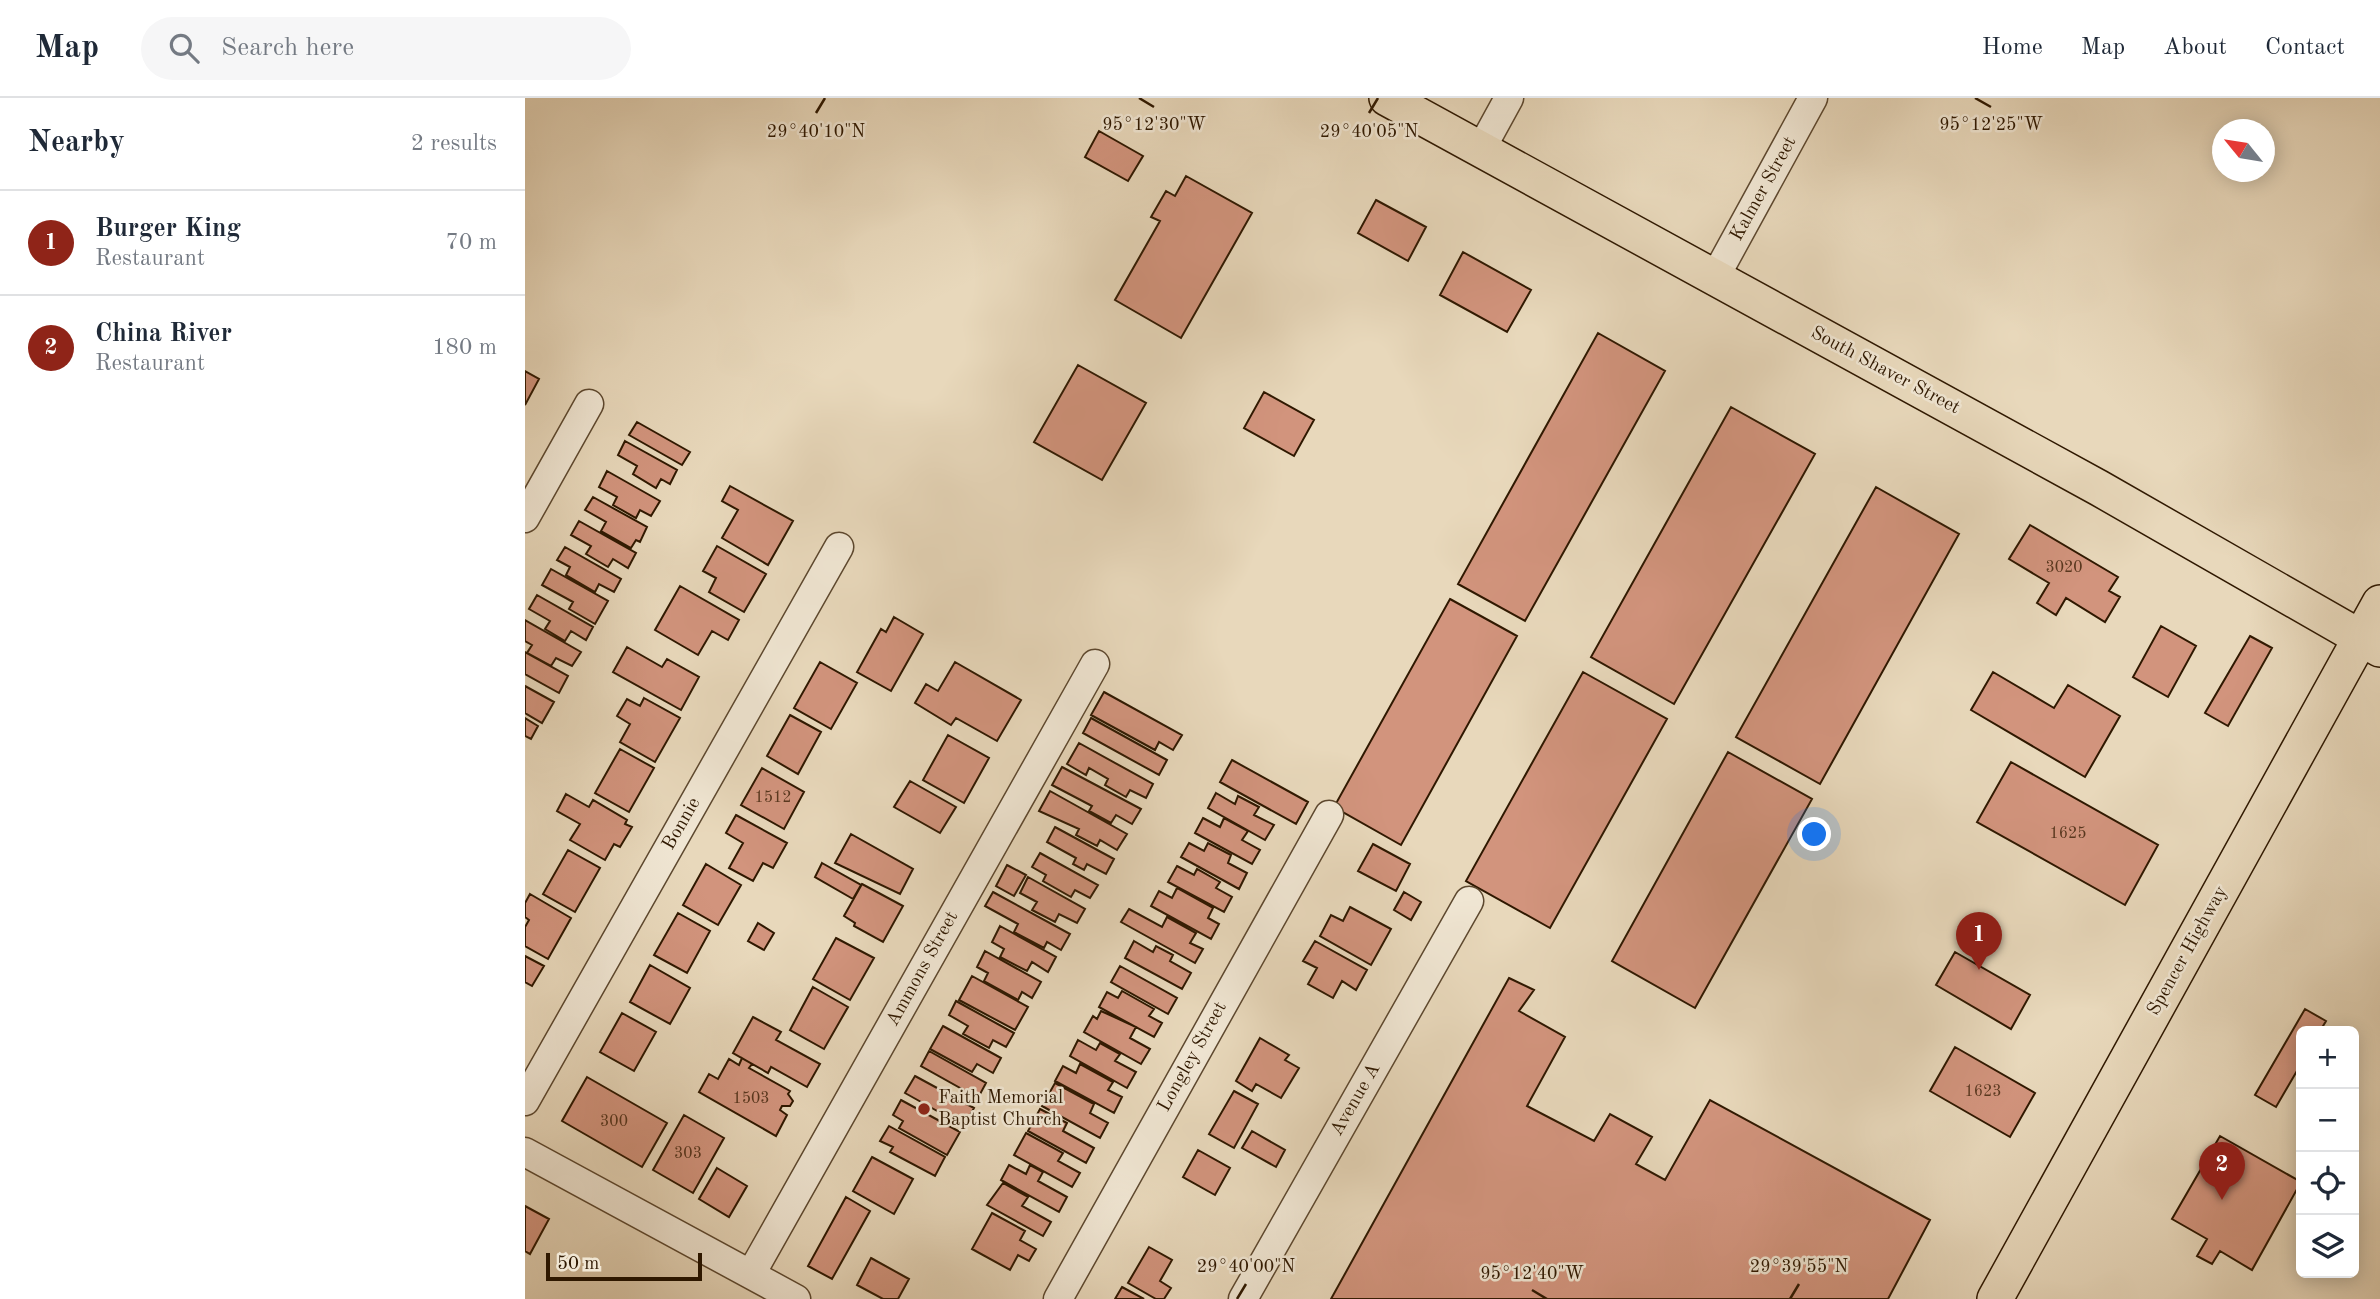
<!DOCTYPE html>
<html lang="en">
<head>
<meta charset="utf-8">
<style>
  body { margin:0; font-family:"Old Standard TT",serif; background:#f6f6f7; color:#1f2937 }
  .controls { position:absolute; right:21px; bottom:21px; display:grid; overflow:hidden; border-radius:10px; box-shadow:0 4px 18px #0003 }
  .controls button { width:63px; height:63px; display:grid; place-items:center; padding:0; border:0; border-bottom:2px solid #e0e1e3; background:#fff; color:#1f2937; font:35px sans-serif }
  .compass { position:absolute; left:1687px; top:21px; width:63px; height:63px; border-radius:50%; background:#fff; box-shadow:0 4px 18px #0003; rotate:300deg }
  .scale { position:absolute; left:21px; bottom:18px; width:156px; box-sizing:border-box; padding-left:7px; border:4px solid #2f1800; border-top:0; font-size:19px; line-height:24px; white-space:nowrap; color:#2f1800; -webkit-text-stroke:5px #f0e6d3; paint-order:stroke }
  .you { position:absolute; left:1290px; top:737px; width:24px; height:24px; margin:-18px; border:5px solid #fff; border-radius:50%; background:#1a73e8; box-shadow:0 0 0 10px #1a73e833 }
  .badge { display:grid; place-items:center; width:46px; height:46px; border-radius:50%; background:#8f2418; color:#fff; font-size:23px; font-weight:700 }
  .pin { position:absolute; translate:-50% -58px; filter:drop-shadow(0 2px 4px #0008) }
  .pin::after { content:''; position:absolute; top:37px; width:24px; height:21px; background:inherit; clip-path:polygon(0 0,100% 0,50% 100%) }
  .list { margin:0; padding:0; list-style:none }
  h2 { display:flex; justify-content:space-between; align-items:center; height:91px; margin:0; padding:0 28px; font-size:30px }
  h2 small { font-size:23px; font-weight:400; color:#747a83 }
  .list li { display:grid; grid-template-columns:46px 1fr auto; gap:21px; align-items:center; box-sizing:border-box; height:105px; padding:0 28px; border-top:2px solid #e0e1e3 }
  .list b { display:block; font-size:26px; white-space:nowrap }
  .list p { margin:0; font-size:23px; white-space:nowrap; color:#747a83 }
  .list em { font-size:23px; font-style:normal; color:#747a83 }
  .icon { flex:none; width:38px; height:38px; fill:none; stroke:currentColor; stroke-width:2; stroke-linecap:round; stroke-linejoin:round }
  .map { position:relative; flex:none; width:1855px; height:1201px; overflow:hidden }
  header { display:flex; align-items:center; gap:42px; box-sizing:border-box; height:98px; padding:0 35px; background:#fff; border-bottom:2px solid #e0e1e3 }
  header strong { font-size:33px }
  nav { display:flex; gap:38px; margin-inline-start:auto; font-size:24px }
  .search { width:490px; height:63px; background:#f6f6f7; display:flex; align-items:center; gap:18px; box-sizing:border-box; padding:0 24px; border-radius:38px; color:#747a83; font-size:26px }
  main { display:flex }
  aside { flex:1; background:#fff }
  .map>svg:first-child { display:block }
  .building { fill:#d2947d; stroke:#2f1800; stroke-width:2 }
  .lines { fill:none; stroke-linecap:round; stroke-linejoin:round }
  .minor-casing { stroke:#5d482f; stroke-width:31 }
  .major-casing { stroke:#2f1800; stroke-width:38 }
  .minor { stroke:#f0e6d3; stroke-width:28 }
  .major { stroke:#e8d8bb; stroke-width:35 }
  .ticks { fill:none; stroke:#2f1800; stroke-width:2.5 }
  .poi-dot { fill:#8f2418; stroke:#f0e6d3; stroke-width:2.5 }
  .labels { text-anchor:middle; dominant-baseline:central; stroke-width:5; stroke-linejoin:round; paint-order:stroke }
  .number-label { font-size:16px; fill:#58371f }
  .street-label { font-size:19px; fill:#2f1800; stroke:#f0e6d3 }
  .poi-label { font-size:19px; fill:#2f1800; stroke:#f0e6d3; text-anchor:start }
  .ticks-label { font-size:18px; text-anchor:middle; fill:#2f1800; stroke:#f0e6d3; stroke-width:5; stroke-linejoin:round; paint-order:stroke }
</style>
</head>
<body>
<header>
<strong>Map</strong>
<div class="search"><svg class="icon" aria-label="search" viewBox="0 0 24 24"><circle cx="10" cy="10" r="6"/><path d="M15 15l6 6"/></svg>Search here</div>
<nav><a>Home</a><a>Map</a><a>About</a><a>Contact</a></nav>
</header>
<main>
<aside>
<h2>Nearby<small>2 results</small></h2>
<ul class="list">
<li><span class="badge">1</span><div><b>Burger King</b><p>Restaurant</p></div><em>70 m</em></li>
<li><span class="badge">2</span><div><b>China River</b><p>Restaurant</p></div><em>180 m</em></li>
</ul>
</aside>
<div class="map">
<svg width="1855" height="1201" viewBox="0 0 1855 1201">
  <rect width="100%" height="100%" fill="#e8d8bb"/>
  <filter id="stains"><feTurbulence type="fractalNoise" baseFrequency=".00286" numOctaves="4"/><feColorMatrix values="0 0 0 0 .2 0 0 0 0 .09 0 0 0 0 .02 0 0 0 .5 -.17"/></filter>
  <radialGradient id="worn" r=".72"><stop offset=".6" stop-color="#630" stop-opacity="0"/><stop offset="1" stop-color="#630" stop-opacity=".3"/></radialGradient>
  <path class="building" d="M 574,33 L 618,58 L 603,83 L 560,59 Z
    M 661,78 L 727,115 L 656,240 L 590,202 L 635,123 L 626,119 L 641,93 L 650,98 Z
    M 851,102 L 901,129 L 883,163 L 833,135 Z
    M 938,154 L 1006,192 L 982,234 L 915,197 Z
    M 1073,235 L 1140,273 L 1000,523 L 933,486 Z
    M 553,267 L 621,305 L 577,382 L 509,344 Z
    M 0,273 L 14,281 L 0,307 Z
    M 739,294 L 789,322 L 769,358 L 719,330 Z
    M 1206,309 L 1290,356 L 1149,606 L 1066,559 Z
    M 112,324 L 165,354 L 157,367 L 104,337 Z
    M 100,343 L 152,372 L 145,386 L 136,381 L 131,390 L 108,376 L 112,368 L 93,357 Z
    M 82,373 L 135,403 L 126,418 L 115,412 L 111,420 L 88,407 L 92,399 L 74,389 Z
    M 205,388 L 268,423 L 243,467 L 197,440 L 213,412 L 197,403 Z
    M 1351,389 L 1434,436 L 1295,686 L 1211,639 Z
    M 68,399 L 122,429 L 115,444 L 111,442 L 106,450 L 76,433 L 81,424 L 60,412 Z
    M 54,423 L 111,455 L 103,470 L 88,461 L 83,469 L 61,456 L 66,448 L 46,437 Z
    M 1505,427 L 1593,479 L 1584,493 L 1595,499 L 1580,524 L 1541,500 L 1531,517 L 1512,505 L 1524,485 L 1484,461 Z
    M 192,448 L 241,476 L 219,514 L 184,494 L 191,480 L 178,473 Z
    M 40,449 L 96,481 L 89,494 L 74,486 L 70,494 L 41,477 L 45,469 L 32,462 Z
    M 26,471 L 83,503 L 70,526 L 44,511 L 48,504 L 17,487 Z
    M 155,488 L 214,522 L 203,542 L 187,533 L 173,557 L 130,532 Z
    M 12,497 L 68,529 L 61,542 L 46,533 L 40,543 L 20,531 L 25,523 L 4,511 Z
    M 925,501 L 992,538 L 876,747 L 809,709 Z
    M 369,519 L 398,536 L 366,593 L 332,574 L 356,531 L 361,534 Z
    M 0,522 L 56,554 L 47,568 L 31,560 L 26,568 L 2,555 L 7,547 L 0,543 Z
    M 1636,528 L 1671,548 L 1643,599 L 1608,579 Z
    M 1725,538 L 1747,550 L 1703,628 L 1680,615 Z
    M 102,549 L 137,569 L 142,561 L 174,579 L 156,612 L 88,574 Z
    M 0,554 L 43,578 L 34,595 L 0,576 Z
    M 295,564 L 332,585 L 306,631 L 269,610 Z
    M 430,564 L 496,602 L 472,643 L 431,620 L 426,627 L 390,605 L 401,586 L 413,593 Z
    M 1058,574 L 1142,621 L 1025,830 L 941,783 Z
    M 1468,574 L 1529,610 L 1543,587 L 1595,618 L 1560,679 L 1446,612 Z
    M 0,588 L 29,604 L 17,625 L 0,615 Z
    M 579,594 L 657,637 L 648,652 L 634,644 L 630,652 L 566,617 Z
    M 119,600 L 155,620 L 130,664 L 95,644 L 105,626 L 92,618 L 102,601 L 115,608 Z
    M 265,617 L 296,634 L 273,676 L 242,658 Z
    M 0,620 L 13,628 L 6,641 L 0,638 Z
    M 566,620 L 642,662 L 634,677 L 558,635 Z
    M 423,637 L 464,660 L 439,705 L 398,682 Z
    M 554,645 L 628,686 L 621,700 L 605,692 L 601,699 L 580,687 L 583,681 L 564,670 L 561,677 L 542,666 Z
    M 95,651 L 129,670 L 104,714 L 70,695 Z
    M 1203,654 L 1287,701 L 1170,910 L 1087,863 Z
    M 707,662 L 783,704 L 771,726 L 695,684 Z
    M 1486,664 L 1633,747 L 1600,807 L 1452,724 Z
    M 537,669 L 616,711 L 607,726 L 591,717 L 586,725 L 564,713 L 567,708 L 527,687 Z
    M 237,670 L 279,694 L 259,731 L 216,707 Z
    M 385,683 L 431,709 L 415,735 L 369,709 Z
    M 525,693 L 602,736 L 592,752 L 575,742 L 572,748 L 551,737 L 554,731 L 514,713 Z
    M 691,695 L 710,706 L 713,698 L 734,709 L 729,717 L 749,727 L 740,742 L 683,710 Z
    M 41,696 L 64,709 L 68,702 L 102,722 L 100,726 L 107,729 L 95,749 L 89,746 L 80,762 L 45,742 L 55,726 L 32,713 Z
    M 211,717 L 262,745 L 248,770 L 238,765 L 228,783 L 204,770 L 218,745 L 201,735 Z
    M 678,720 L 695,729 L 699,720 L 723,733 L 717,742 L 735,752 L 727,766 L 670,735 Z
    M 530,729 L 589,761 L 581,776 L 562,766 L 559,772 L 548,766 L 551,760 L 522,744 Z
    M 326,736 L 388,771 L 375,796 L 310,765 Z
    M 664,745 L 679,753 L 683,745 L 706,757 L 703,765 L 722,775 L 714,791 L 656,759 Z
    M 848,746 L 885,766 L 871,793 L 833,773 Z
    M 43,752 L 75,770 L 50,814 L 18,796 Z
    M 515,755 L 573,787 L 565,800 L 550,792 L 546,799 L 518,783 L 521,777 L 507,769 Z
    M 297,765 L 336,787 L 328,801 L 290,779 Z
    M 181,766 L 216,787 L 193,827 L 158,807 Z
    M 482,767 L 501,777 L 489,798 L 471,788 Z
    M 652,768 L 669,777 L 672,771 L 695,784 L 691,790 L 707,799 L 699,814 L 643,784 Z
    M 503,779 L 560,811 L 552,825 L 534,816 L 530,824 L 507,812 L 512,804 L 495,795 Z
    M 337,786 L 378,808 L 358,844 L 329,828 L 330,825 L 319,818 Z
    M 652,790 L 688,810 L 683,820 L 694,826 L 686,841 L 626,808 L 634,793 L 647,800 Z
    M 468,794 L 545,836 L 536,852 L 522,844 L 519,850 L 489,834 L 493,826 L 460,808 Z
    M 879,794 L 896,804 L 886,822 L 869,812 Z
    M 5,796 L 46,820 L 23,861 L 0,848 L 0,829 L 4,822 L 0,819 L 0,805 Z
    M 825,809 L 866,831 L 846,867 L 795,838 L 806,817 L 818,823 Z
    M 604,811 L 637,829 L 642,819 L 671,835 L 665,845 L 678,851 L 670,865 L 596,824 Z
    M 153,815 L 185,833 L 162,875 L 129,857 Z
    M 233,825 L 249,835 L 239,852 L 223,843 Z
    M 475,828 L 531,859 L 523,874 L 507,864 L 502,873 L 475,859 L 479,851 L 467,844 Z
    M 311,840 L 349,860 L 325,902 L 288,881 Z
    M 609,843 L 628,854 L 631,848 L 648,857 L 645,863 L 666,875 L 657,891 L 600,860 Z
    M 790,843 L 842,872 L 831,892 L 817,883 L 808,900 L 783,886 L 792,870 L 778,863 Z
    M 460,853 L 516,884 L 507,900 L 497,894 L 493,902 L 459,883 L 463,875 L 452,869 Z
    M 1430,854 L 1505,897 L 1486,931 L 1411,887 Z
    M 0,858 L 19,868 L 7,888 L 0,884 Z
    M 125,867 L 165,890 L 145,926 L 105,904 Z
    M 595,868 L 652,900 L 643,916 L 586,884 Z
    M 447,878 L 503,909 L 490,932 L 434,902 Z
    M 984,880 L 1009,892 L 994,913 L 1040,939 L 1002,1008 L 1069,1043 L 1085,1016 L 1127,1039 L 1111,1066 L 1140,1082 L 1185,1002 L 1405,1122 L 1363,1201 L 806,1201 Z
    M 288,889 L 323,909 L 299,951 L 265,932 Z
    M 597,893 L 629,911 L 624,918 L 637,925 L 629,939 L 574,909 L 582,894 L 593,900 Z
    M 431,903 L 489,935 L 481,949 L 468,942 L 464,950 L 438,936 L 443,928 L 424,917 Z
    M 1780,911 L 1801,923 L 1795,933 L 1776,933 L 1776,966 L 1751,1009 L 1730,997 Z
    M 576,913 L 611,929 L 605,940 L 625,951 L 616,966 L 559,934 L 568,918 L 572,921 Z
    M 97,915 L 131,934 L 109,973 L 75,954 Z
    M 228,919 L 256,934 L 251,942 L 295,966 L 282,989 L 246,969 L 243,975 L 208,955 Z
    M 418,928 L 476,960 L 468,975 L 452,966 L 447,974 L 405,951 Z
    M 735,940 L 764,957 L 760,962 L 774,970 L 756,1000 L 731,986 L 727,993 L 711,983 Z
    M 553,942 L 571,952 L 575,945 L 595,956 L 590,963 L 611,974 L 602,990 L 545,958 Z
    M 1430,949 L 1510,995 L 1485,1039 L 1405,993 Z
    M 404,953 L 461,985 L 453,1000 L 396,968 Z
    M 217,960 L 227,966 L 224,970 L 265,993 L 263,996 L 268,1003 L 265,1008 L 257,1008 L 255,1012 L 262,1017 L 251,1038 L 174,994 L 184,976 L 193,981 L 204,961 L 214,967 Z
    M 555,966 L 588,984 L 583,992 L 597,999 L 589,1015 L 530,983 L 538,968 L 551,975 Z
    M 390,978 L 449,1010 L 439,1028 L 380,995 Z
    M 62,979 L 142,1025 L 117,1069 L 37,1023 Z
    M 530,985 L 569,1006 L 565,1015 L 583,1025 L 575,1040 L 517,1008 Z
    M 709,993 L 733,1006 L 709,1050 L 684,1036 Z
    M 376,1002 L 435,1034 L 422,1057 L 374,1030 L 378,1023 L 368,1017 Z
    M 515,1011 L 542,1025 L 538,1033 L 569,1050 L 561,1065 L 503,1033 Z
    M 159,1017 L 199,1040 L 168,1095 L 128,1072 Z
    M 364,1028 L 420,1059 L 410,1078 L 365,1054 L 368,1049 L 355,1043 Z
    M 727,1033 L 760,1052 L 751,1069 L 717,1050 Z
    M 501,1035 L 538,1055 L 533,1063 L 555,1075 L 547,1089 L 489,1057 Z
    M 1695,1038 L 1776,1084 L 1727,1172 L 1695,1153 L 1687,1166 L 1672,1158 L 1682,1141 L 1647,1121 Z
    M 673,1052 L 705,1070 L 690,1097 L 658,1079 Z
    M 347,1059 L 388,1081 L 369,1116 L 328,1093 Z
    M 484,1067 L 501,1076 L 505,1067 L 518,1074 L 513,1083 L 542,1099 L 534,1114 L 476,1082 Z
    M 192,1070 L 222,1088 L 204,1119 L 174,1101 Z
    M 478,1085 L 503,1099 L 497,1108 L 526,1124 L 518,1138 L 462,1107 Z
    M 321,1099 L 345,1113 L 307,1181 L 283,1168 Z
    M 0,1108 L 24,1121 L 5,1156 L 0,1153 Z
    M 467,1115 L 500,1133 L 495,1142 L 511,1151 L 504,1163 L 493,1157 L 485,1172 L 447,1151 Z
    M 624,1149 L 647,1162 L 635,1183 L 646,1190 L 639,1201 L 631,1201 L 603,1185 Z
    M 346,1160 L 384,1181 L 373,1201 L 358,1201 L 332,1187 Z
    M 597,1189 L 619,1201 L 590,1201 Z"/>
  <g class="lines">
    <g class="minor-casing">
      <path id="minor" d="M 955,53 L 984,0
        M 1189,181 L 1288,0
        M 0,420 L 64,306
        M 0,1003 L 314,449
        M 0,1054 L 271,1201
        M 226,1176 L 570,566
        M 533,1201 L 804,717
        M 718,1201 L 944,803"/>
    </g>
    <g class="major-casing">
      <path id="major" d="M 862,0 L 1574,390 L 1855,551
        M 1470,1201 L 1855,505"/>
    </g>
    <use href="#minor" class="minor"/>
    <use href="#major" class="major"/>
  </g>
  <path class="ticks" d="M 614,0 L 629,9M 1450,0 L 1466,9M 291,15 L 300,0M 844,15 L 853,0M 1007,1192 L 1022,1201M 712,1201 L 721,1186M 1265,1201 L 1274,1186"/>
  <circle class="poi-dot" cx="399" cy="1011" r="7"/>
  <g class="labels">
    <g class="number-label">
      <text x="1539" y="470">3020</text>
      <text x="248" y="700">1512</text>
      <text x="1543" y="736">1625</text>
      <text x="1458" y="994">1623</text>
      <text x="226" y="1001">1503</text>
      <text x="89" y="1024">300</text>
      <text x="163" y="1056">303</text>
    </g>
    <g class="street-label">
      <text transform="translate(1239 91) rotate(-61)">Kalmer Street</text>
      <text transform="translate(1360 273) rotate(28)">South Shaver Street</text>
      <text transform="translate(157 726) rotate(-60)">Bonnie</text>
      <text transform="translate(1663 853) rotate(-61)">Spencer Highway</text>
      <text transform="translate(398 871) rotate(-61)">Ammons Street</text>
      <text transform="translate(668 959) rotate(-61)">Longley Street</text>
      <text transform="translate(831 1002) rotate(-60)">Avenue A</text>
    </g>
    <g class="poi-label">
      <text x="413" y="1000">Faith Memorial<tspan x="413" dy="22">Baptist Church</tspan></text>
    </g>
  </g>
  <g class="ticks-label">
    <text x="629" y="32">95°12'30"W</text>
    <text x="1466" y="32">95°12'25"W</text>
    <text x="291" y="39">29°40'10"N</text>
    <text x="844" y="39">29°40'05"N</text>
    <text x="721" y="1174">29°40'00"N</text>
    <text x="1274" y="1174">29°39'55"N</text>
    <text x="1007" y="1181">95°12'40"W</text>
  </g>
  <rect width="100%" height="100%" filter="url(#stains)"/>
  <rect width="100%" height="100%" fill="url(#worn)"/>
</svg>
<div class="controls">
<button>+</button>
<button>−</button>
<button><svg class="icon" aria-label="locate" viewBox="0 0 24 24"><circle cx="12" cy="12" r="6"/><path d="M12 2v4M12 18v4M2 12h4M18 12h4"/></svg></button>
<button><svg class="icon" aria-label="layers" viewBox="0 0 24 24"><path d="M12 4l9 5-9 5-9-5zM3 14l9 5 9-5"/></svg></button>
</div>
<svg class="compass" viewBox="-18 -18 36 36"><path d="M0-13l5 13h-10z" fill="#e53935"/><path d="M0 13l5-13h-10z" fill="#747a83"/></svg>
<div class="scale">50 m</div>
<div class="you"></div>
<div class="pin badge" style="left:1454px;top:872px">1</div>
<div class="pin badge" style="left:1697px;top:1102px">2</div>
</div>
</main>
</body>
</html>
